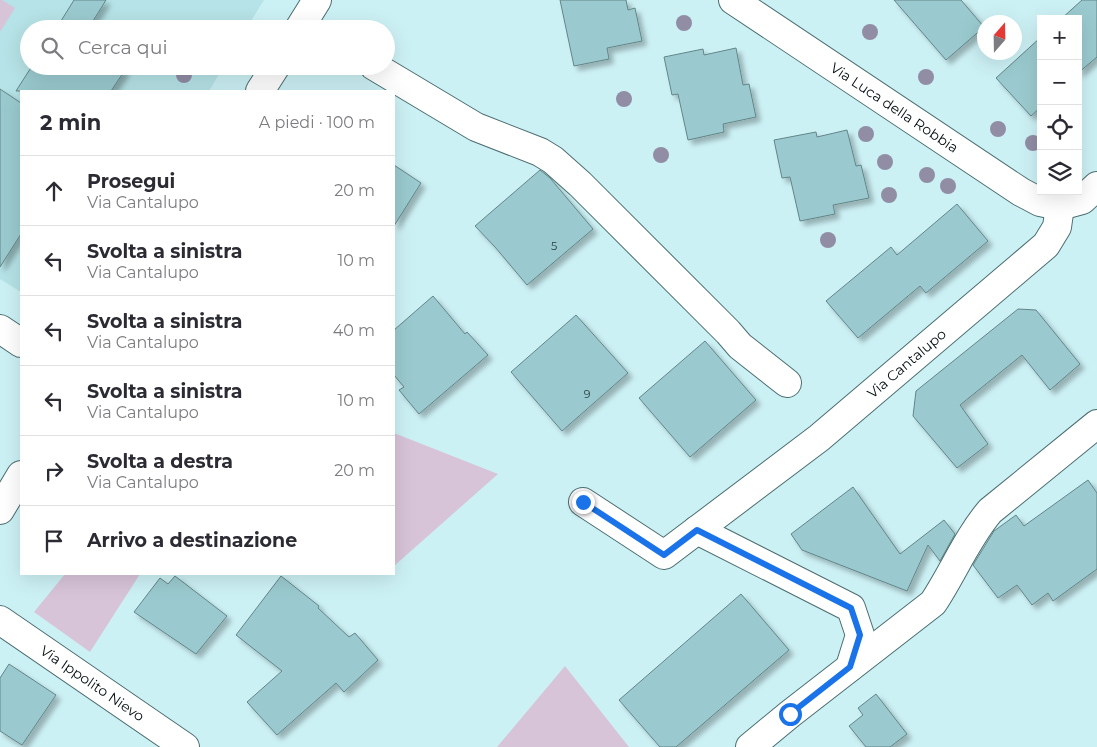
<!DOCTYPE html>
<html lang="it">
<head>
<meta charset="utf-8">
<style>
  body { margin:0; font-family:Montserrat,sans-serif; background:#f2f2f3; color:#2b2b33 }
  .controls { position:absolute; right:15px; top:15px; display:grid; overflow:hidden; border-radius:0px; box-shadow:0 5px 20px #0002 }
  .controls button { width:45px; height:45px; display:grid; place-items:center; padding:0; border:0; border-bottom:1px solid #e1e1e2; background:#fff; color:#2b2b33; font:25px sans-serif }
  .compass { position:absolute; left:977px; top:15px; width:45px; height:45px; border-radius:50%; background:#fff; box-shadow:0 5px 20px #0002; rotate:20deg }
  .stop { position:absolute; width:15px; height:15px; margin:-11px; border:4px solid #1a73e8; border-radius:50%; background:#fff }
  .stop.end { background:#1a73e8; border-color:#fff; box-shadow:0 1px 5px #0008 }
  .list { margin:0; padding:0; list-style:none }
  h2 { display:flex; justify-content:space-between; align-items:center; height:65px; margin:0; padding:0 20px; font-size:21px }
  h2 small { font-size:16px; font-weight:400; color:#7c7c81 }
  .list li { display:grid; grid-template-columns:32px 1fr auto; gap:15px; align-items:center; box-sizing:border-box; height:70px; padding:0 20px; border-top:1px solid #e1e1e2 }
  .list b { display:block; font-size:19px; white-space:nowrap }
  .list p { margin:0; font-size:16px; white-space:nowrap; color:#7c7c81 }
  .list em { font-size:16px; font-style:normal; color:#7c7c81 }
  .icon { flex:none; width:28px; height:28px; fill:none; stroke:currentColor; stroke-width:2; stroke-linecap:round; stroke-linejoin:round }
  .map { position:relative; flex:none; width:1097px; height:747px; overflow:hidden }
  .search { position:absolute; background:#fff; box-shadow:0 5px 20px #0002; left:20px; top:20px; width:375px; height:55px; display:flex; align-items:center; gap:12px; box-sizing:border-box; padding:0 18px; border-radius:28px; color:#7c7c81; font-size:19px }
  .panel { position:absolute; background:#fff; box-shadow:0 5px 20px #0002; left:20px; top:90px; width:375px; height:485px; border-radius:0px }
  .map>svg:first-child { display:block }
  .built { fill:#b6e3e7 }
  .green { fill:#d8c4d9 }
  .building { fill:#9acacf; stroke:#628588; filter:url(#shadow) }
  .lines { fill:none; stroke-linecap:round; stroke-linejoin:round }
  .minor-casing { stroke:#4c6e71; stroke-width:30 }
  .minor { stroke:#fff; stroke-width:28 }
  .tree { fill:#918da5 }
  .route { stroke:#1a73e8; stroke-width:6 }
  .labels { text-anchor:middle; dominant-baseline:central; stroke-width:5; stroke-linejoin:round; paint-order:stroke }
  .number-label { font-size:11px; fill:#293d3f }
  .street-label { font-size:14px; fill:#030e0f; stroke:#e5fbfd }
</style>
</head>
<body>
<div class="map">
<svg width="1097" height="747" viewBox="0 0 1097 747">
  <defs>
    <filter id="shadow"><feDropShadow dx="4.5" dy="4.5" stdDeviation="2.5" flood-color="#0004"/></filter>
  </defs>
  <rect width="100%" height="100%" fill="#ccf1f5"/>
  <path class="built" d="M 0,0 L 264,0 L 246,29 L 29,29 L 29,66 L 224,66 L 209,91 L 21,91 L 21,292 L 0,279 Z"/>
  <path class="green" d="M 0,0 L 2,0 L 15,8 L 0,32 Z
    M 394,433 L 498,474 L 394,566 Z
    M 65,574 L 140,574 L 90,652 L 34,612 Z
    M 565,666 L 629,747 L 497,747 Z"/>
  <path class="building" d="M 74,0 L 106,0 L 88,29 L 56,29 Z
    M 560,0 L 626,0 L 628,10 L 635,8 L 642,41 L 607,48 L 609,59 L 574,66 Z
    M 894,0 L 961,0 L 984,27 L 946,60 Z
    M 1082,0 L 1097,0 L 1097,57 L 1078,73 L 1078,19 L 1061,19 Z
    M 1041,37 L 1041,107 L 1031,116 L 996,78 Z
    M 736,48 L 743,85 L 749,84 L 756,117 L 723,124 L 724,132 L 688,140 L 678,94 L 672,95 L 664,57 L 703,49 L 704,55 Z
    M 32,66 L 119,66 L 125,70 L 111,91 L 16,91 Z
    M 0,89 L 21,103 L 21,234 L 0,267 Z
    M 847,130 L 856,166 L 861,165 L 869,198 L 833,205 L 835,214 L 800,221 L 790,177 L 782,178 L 774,140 L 816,132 L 817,137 Z
    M 394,165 L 421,183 L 394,226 Z
    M 540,170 L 550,178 L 593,229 L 527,285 L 495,247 L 475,226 Z
    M 957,204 L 988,241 L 926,293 L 920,286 L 858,338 L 826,301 L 891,247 L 897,255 Z
    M 433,296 L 465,334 L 467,332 L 488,355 L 419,414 L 399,390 L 404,387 L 394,375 L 394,330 Z
    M 1018,309 L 1036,310 L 1080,364 L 1050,390 L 1022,355 L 960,405 L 988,444 L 957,468 L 913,416 L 916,391 Z
    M 576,315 L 628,373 L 562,431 L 511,372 Z
    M 705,341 L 756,400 L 690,457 L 639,398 Z
    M 1088,480 L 1097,493 L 1097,569 L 1053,601 L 1048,593 L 1032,605 L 1017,585 L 998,598 L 973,565 L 994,531 L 1016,515 L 1024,526 Z
    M 853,487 L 900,554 L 944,520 L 955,534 L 940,561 L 928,545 L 907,591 L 802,550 L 791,534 Z
    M 175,576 L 227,616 L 196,654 L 134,612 L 160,578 L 168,584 Z
    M 281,576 L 319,606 L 318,608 L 349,637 L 355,633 L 378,660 L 344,692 L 336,683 L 277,735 L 247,702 L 282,671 L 236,635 Z
    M 741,594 L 789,650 L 676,747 L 660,747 L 619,700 Z
    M 9,664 L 56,695 L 22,745 L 0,731 L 0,678 Z
    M 876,694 L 907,734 L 890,747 L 866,747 L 849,726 L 863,715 L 858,708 Z"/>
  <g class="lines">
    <g class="minor-casing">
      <g id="minor">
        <path id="s1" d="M 733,0 L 1021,192 L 1040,202 L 1060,206 L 1082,200 L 1097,186"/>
        <path d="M 299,29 L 317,0"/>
        <path d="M 374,66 L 476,127 L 540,152 L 553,160 L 580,184 L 728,332 L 740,346 L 787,383"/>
        <path d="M 260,91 L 276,66"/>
        <path d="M 0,329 L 21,343"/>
        <path id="s2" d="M 583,502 L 664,555 L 819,438 L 1046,245 L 1057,227 L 1060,206"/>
        <path d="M 0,510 L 21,475"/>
        <path d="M 697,530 L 851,608 L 860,635 L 850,667"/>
        <path id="s3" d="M 0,620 L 185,747"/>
        <path d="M 750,747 L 790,714 L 933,603 C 953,573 967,538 990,511 L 1097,424"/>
      </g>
    </g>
    <use href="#minor" class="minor"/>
  </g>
  <g class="tree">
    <circle cx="684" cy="23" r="8"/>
    <circle cx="870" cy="32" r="8"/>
    <circle cx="184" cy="75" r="8"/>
    <circle cx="926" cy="77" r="8"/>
    <circle cx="624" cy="99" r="8"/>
    <circle cx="998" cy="129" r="8"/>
    <circle cx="866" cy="134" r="8"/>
    <circle cx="1033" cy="143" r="8"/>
    <circle cx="661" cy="155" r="8"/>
    <circle cx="885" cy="162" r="8"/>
    <circle cx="927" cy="175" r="8"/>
    <circle cx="948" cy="186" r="8"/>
    <circle cx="889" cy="195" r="8"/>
    <circle cx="828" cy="240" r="8"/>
  </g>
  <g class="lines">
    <path class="route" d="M 583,502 L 664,555 L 697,530 L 851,608 L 860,635 L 850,667 L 790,714"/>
  </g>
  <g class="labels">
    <g class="number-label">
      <text x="554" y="246">5</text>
      <text x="587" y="394">9</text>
    </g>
    <g class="street-label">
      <text stroke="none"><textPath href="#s1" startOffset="194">Via Luca della Robbia</textPath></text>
      <text stroke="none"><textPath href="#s2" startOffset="406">Via Cantalupo</textPath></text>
      <text stroke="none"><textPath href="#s3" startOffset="112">Via Ippolito Nievo</textPath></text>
    </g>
  </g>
</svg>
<div class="controls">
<button>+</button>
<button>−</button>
<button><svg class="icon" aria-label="locate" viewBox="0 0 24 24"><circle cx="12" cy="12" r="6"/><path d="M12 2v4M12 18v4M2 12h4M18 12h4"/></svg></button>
<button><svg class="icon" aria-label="layers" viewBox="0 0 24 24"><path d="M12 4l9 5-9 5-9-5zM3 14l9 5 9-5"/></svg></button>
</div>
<svg class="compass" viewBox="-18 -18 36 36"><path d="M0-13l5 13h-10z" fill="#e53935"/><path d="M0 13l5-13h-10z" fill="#7c7c81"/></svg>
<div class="stop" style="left:790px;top:714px"></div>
<div class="stop end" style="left:583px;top:502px"></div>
<div class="search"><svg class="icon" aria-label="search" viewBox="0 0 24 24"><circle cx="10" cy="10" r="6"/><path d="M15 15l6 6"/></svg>Cerca qui</div>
<section class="panel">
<h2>2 min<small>A piedi · 100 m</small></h2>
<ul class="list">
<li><svg class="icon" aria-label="ahead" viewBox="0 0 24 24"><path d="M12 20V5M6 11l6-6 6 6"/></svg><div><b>Prosegui</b><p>Via Cantalupo</p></div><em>20 m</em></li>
<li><svg class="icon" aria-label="left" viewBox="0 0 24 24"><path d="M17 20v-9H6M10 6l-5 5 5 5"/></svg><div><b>Svolta a sinistra</b><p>Via Cantalupo</p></div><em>10 m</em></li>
<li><svg class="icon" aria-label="left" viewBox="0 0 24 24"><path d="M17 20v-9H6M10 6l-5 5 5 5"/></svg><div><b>Svolta a sinistra</b><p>Via Cantalupo</p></div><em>40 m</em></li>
<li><svg class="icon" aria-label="left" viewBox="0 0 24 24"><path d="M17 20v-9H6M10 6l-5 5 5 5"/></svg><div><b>Svolta a sinistra</b><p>Via Cantalupo</p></div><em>10 m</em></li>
<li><svg class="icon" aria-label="right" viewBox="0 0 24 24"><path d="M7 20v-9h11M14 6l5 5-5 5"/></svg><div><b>Svolta a destra</b><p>Via Cantalupo</p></div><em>20 m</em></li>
<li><svg class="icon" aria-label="arrive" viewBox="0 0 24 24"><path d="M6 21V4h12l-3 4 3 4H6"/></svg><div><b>Arrivo a destinazione</b></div></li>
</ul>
</section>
</div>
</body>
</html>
